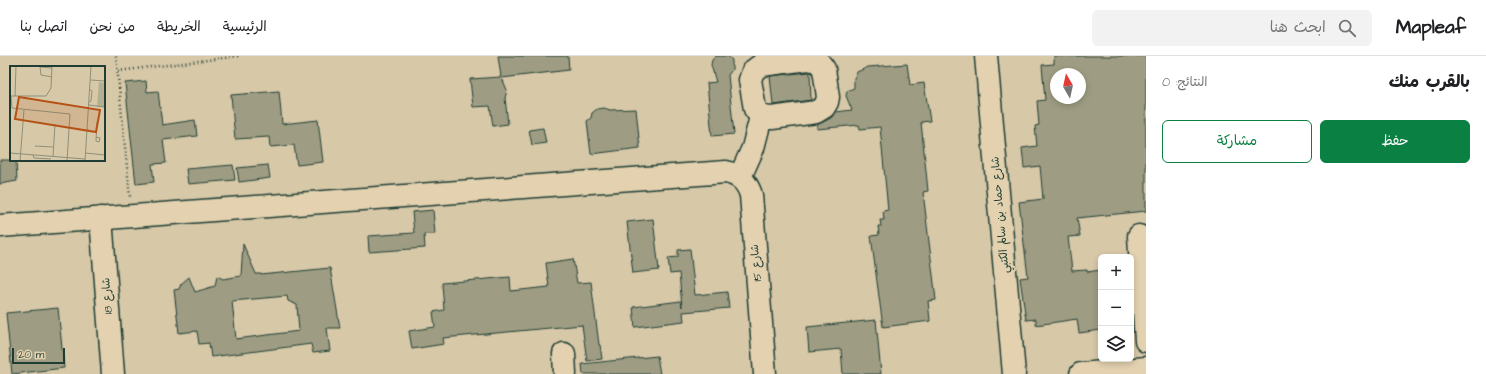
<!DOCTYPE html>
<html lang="ar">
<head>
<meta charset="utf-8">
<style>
  body { margin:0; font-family:"Architects Daughter","Playpen Sans Arabic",sans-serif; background:#f2f2f2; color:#202124; direction:rtl }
  .controls { position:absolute; right:12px; bottom:12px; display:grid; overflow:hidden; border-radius:6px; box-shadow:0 2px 6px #0003 }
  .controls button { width:36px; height:36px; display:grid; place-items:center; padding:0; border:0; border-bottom:1px solid #e0e0e0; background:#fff; color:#202124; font:20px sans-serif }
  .compass { position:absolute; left:1050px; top:12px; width:36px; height:36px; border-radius:50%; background:#fff; box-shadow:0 2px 6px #0003; rotate:351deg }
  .scale { position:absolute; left:12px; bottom:10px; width:53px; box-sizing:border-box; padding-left:4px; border:2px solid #1f3d34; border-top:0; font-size:11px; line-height:14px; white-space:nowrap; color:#1f3d34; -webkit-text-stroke:3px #e3d1af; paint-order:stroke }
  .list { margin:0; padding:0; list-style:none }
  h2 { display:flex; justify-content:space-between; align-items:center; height:52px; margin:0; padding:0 16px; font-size:17px }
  h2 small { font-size:13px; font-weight:400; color:#757577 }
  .actions { display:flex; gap:8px; padding:12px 16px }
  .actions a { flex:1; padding:9px 0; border:1px solid #0b8043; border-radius:6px; text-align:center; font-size:14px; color:#0b8043 }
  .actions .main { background:#0b8043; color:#fff }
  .icon { flex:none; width:22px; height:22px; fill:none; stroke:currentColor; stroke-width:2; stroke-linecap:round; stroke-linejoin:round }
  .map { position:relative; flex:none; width:1146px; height:318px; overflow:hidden; direction:ltr }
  header { display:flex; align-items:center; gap:24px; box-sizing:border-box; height:56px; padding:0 20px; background:#fff; border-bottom:1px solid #e0e0e0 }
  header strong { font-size:19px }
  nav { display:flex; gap:22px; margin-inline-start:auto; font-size:14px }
  .search { width:280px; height:36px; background:#f2f2f2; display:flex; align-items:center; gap:10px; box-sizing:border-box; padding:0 14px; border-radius:6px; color:#757577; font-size:15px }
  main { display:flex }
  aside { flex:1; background:#fff }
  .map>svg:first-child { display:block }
  .building { fill:#9e9d83; stroke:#1f3d34; fill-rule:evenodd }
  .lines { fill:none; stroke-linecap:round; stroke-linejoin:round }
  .minor-casing { stroke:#1f3d34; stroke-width:25 }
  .path { stroke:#1f3d34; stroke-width:2.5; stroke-dasharray:1 3; stroke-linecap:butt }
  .minor { stroke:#e3d1af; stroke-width:22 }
  .labels { text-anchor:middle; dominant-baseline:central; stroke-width:4; stroke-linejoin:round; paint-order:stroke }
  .street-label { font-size:11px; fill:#1f3d34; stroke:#e3d1af }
  .inset-road { fill:none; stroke:#8d907a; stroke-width:1 }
  .view { fill:#b65216; fill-opacity:0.15; stroke:#b65216; stroke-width:2 }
  .inset-edge { fill:none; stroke:#1f3d34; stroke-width:2 }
</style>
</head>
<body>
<header>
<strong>Mapleaf</strong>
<div class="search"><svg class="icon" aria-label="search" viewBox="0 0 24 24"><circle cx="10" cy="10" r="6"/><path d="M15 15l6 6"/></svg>ابحث هنا</div>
<nav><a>الرئيسية</a><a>الخريطة</a><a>من نحن</a><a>اتصل بنا</a></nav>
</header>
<main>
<aside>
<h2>بالقرب منك<small>النتائج: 0</small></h2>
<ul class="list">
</ul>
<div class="actions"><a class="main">حفظ</a><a>مشاركة</a></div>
</aside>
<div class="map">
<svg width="1146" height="318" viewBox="0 0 1146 318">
  <rect width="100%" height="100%" fill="#d7c8a8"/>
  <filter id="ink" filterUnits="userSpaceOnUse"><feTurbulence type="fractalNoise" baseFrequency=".025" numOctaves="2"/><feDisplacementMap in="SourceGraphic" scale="8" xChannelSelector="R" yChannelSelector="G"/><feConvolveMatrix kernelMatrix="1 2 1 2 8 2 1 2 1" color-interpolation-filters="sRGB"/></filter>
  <g filter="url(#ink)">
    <path class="building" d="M 498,0 L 568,0 L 569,14 L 502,22 L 507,34 L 505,42 L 508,68 L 493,70 L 490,50 L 473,51 L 470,23 L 501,21 Z
      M 716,0 L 728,0 L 732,4 L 732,14 L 728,19 L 734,78 L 712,80 L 707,27 L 716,26 L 711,9 L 712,4 Z
      M 1054,0 L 1146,0 L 1146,155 L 1077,162 L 1080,180 L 1068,181 L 1072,215 L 1087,214 L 1087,216 L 1101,214 L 1101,274 L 1079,277 L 1077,263 L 1036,269 L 1036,263 L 1026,264 L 1020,222 L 1028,221 L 1019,146 L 1043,143 L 1040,110 L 1024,112 L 1022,92 L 1037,90 L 1035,70 L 1039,69 L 1037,45 L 1045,44 L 1042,9 L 1054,8 ZM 1056,18 L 1080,18 L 1080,42 L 1056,42 Z
      M 907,8 L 910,29 L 924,27 L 930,65 L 921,66 L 928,135 L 923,136 L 936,244 L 928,245 L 930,265 L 883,271 L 871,180 L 879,179 L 878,170 L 881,170 L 880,164 L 884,164 L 883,155 L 888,154 L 880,71 L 860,73 L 859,69 L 817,73 L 817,69 L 831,62 L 836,56 L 852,54 L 846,40 L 847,35 L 854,32 L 854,22 L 857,16 L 868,11 Z
      M 810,16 L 811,44 L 773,49 L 770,20 Z
      M 146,25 L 147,36 L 158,35 L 162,69 L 195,64 L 197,80 L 163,84 L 166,107 L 152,108 L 154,126 L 136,128 L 125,27 Z
      M 279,35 L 282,68 L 318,64 L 323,106 L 297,109 L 294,89 L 270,91 L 269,81 L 235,83 L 231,39 Z
      M 604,52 L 610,54 L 636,53 L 640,92 L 591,98 L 587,65 L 591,62 L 592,57 L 597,53 Z
      M 543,72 L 546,87 L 532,89 L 529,74 Z
      M 0,104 L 16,104 L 17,125 L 0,128 Z
      M 233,109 L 235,124 L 188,128 L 186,113 Z
      M 268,109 L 270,122 L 239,126 L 237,112 Z
      M 433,154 L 435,178 L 424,178 L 425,192 L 369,196 L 368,180 L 414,177 L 412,156 Z
      M 653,163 L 659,214 L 633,217 L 627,166 Z
      M 243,188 L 256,218 L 261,218 L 261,219 L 330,212 L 340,272 L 327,272 L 330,295 L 313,297 L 311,288 L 211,301 L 209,287 L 199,288 L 197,275 L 179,277 L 174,234 L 179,233 L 181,228 L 189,221 L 195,236 L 215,230 L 217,220 L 223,223 L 241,220 ZM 287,240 L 288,245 L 297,249 L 299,275 L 236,283 L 232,245 Z
      M 690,193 L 695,239 L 727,236 L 729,252 L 683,256 L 684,265 L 635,271 L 633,251 L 681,245 L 682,251 L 679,217 L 670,218 L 668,202 L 678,201 L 678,194 Z
      M 573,203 L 577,227 L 591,226 L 599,289 L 600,289 L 602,303 L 587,305 L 582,269 L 443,282 L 444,288 L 412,293 L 409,275 L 435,271 L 433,256 L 444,254 L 442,227 L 510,221 L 511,235 L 549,231 L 546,207 Z
      M 58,252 L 64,312 L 12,318 L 6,257 Z
      M 876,264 L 881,318 L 843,318 L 841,293 L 809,296 L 807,271 Z
      M 657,300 L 660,318 L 583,318 L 582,308 Z"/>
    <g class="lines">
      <g class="minor-casing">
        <path id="minor" d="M 986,0 L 1014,318
          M 808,3 L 818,5 L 824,13 L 828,41 L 827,46 L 824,51 L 816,56 L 772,62 L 761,61 L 755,53 L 750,24 L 753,15 L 761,9 Z
          M 740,121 L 753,92 L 761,61
          M 101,162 L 113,318
          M 0,170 L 726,116 C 740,119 747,126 751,139 L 765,318
          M 1139,180 L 1146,285
          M 564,298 L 565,318
          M 1081,318 L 1146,312"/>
      </g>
      <path class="path" d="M 116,0 L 130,141
        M 118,15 L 240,0"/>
      <use href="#minor" class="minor"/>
    </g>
  </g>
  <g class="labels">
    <g class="street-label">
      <text transform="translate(1000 159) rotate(-95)">شارع حماد بن سالم الكتبي</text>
      <text transform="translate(756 207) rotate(-95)">شارع 15</text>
      <text transform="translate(107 240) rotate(-94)">شارع 18</text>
    </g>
  </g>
  <g transform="translate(10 10)">
    <rect width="95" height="95" fill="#d7c8a8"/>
    <path d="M 89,16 L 95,17 L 95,41 L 87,41 Z" fill="#b5af92"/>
    <path class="inset-road" d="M 30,1 L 31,9 L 42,11M 30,1 L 42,2M 81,14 L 95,15M 0,30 L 36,30 L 41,22 L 42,0M 1,30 L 2,42 L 60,48 L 57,95M 5,30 L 6,0M 79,36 L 81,35 L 82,25 L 80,24M 79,39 L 95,41M 86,71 L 90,72 L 89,76 L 86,75 L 86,74 L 87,56M 25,80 L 43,81M 0,87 L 75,93M 75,87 L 95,89M 23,89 L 24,92 L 41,93M 43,91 L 45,58M 10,95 L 14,44M 75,95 L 81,0"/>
    <path class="view" d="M 9,31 L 90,44 L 86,66 L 5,53 Z"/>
    <rect width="95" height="95" class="inset-edge"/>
  </g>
</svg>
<div class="controls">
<button>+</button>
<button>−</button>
<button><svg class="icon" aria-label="layers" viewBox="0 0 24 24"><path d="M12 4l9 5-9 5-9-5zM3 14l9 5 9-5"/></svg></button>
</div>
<svg class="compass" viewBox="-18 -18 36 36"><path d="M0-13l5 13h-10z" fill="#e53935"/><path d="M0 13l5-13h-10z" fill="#757577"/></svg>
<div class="scale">20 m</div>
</div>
</main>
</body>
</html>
